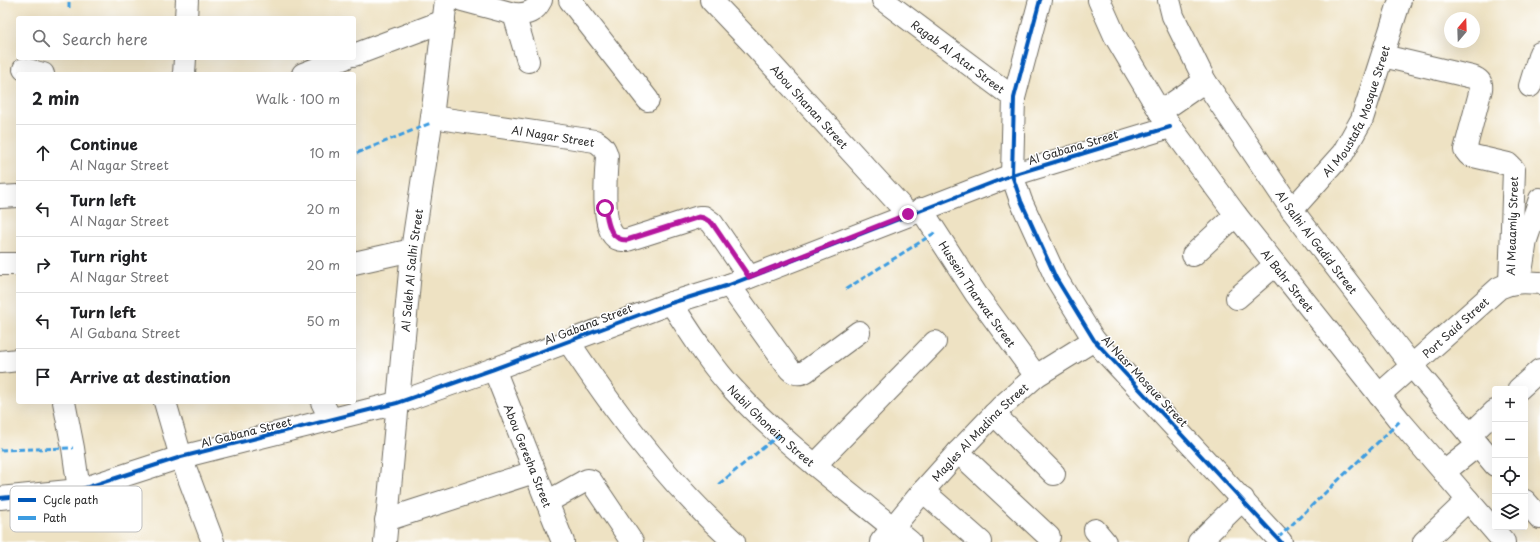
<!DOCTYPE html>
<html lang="en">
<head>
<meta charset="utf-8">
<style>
  body { margin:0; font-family:"Playpen Sans",sans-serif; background:#f2f2f2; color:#202124 }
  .controls { position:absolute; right:12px; bottom:12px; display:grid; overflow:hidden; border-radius:4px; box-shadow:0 4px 16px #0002 }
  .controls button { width:36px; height:36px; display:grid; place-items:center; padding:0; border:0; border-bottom:1px solid #e0e0e0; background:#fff; color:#202124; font:20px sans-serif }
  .compass { position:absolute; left:1444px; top:12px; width:36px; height:36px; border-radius:50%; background:#fff; box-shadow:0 4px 16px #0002; rotate:19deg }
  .stop { position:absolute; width:12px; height:12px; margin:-9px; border:3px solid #b5179e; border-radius:50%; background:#fff }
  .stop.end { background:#b5179e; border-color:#fff; box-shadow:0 1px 4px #0008 }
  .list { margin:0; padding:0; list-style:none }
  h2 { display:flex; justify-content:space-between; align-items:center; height:52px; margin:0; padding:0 16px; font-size:17px }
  h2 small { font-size:13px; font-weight:400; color:#757577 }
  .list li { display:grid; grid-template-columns:26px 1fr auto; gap:12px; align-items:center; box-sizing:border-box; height:56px; padding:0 16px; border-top:1px solid #e0e0e0 }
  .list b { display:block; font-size:15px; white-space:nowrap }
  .list p { margin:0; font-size:13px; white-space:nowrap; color:#757577 }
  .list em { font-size:13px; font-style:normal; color:#757577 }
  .icon { flex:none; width:22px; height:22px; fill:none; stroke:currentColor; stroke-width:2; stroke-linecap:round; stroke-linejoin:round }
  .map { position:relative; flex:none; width:1540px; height:542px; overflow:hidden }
  .search { position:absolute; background:#fff; box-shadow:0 4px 16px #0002; left:16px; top:16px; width:340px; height:44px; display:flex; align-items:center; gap:10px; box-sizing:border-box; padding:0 14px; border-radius:4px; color:#757577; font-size:15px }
  .panel { position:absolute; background:#fff; box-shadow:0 4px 16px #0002; left:16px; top:72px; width:340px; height:332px; border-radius:4px }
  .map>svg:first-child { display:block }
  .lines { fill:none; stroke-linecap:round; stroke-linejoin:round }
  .minor-casing { stroke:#6f6b60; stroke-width:24 }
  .major-casing { stroke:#6f6b60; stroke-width:24 }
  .minor { stroke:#fff; stroke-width:22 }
  .major { stroke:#fff; stroke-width:22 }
  .quiet { stroke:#3d9ce1; stroke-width:3; stroke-dasharray:6 3; stroke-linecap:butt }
  .cycleway-casing { stroke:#fff; stroke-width:6 }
  .cycleway { stroke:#0057b8; stroke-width:4 }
  .route { stroke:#b5179e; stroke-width:5 }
  .labels { text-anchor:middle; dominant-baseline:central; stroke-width:3; stroke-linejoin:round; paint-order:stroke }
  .street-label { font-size:11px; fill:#2b2b2b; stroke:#fff }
  .key { fill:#fff; stroke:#bfbfbf; stroke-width:1 }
  .key-label { font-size:11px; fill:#2b2b2b }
</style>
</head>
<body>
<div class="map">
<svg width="1540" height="542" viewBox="0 0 1540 542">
  <rect width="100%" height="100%" fill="#fff"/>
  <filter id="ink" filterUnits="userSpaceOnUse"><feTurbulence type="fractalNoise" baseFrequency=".025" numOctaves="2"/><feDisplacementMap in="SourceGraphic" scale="8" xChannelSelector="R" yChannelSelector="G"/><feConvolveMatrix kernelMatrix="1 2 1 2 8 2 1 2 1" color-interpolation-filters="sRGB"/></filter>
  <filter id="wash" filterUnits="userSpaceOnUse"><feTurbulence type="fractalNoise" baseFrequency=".012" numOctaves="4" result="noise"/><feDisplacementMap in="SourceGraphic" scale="16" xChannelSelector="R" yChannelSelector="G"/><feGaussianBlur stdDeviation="0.9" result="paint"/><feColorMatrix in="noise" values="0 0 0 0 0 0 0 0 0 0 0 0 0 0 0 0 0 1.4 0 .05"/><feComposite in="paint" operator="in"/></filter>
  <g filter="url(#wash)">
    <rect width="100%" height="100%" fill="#eee2c3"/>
  </g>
  <g filter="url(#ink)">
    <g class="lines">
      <g class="minor-casing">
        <g id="minor">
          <path d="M 462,0 L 514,14 C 527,15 535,12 541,0"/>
          <path d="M 570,0 L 648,100"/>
          <path id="s1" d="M 711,0 L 752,43 L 908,214"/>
          <path id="s2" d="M 883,0 L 1014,98"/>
          <path d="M 1040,0 L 1014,98 L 1012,175 L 1021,201 L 1056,278 L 1094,340 L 1281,542"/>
          <path id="s3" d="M 1169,0 L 1173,16 L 1205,81 L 1292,210 L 1412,366 L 1495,465"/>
          <path d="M 514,14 L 528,61"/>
          <path d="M 186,18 L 187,0"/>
          <path d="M 354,55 L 444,21"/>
          <path d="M 1383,56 L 1472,77 C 1478,79 1482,82 1481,89 L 1465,150 L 1469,155 L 1508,164 L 1514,170 L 1510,283"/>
          <path d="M 24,69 L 43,74"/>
          <path d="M 184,74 L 185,58"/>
          <path d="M 303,74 L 345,58"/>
          <path d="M 1530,86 L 1540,53"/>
          <path d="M 1160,112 L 1205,81"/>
          <path d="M 432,117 L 595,141 C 602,145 605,148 607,156 C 606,174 601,225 615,237 C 618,240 622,240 627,240 L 699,217 L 704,217 L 712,223 L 749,277"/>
          <path d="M 0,197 L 18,196"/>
          <path id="s4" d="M 921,209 L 976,294 L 1036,376"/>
          <path id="s5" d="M 1292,210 L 1343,153 L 1362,119 L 1400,0"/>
          <path d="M 1193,255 L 1236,215"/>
          <path d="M 354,263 L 412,250"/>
          <path d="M 0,264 L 18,264"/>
          <path d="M 1522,266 L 1526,240 L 1540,199"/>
          <path d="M 729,285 L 788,367 C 793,374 799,375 806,371 L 859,332"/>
          <path d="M 1237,298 L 1275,265"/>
          <path id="s6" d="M 671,303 C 691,333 709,363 733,389 C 786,447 851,492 910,542"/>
          <path d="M 568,341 C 583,363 598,386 614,407 C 649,455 690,502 734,542"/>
          <path d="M 0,362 L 18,360"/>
          <path id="s7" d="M 494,369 L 563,542"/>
          <path d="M 1519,389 L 1540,370"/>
          <path id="s8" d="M 1379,395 L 1499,288 C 1514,281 1524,282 1540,283"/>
          <path d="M 64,402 L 73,448 L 79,490"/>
          <path d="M 165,402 L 181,457 L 213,542"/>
          <path d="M 322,402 L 331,420"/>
          <path d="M 994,414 L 1054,474"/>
          <path d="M 1470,435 L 1495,411"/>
          <path d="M 958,452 L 1049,537"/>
          <path d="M 815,465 L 935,342"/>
          <path d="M 1444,472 L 1478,445"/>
          <path d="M 923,491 L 981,542"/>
          <path d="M 0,498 L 79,490 L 181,457 L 397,403 L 494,369 L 671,303 L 729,285 L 1012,175 L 1170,127"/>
          <path d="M 1525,501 L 1540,518"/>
          <path d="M 547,502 L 583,482 L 588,480 L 591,481 L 632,542"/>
          <path d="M 386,520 L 534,472"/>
          <path d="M 1095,530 L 1105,542"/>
          <path id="s9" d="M 385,542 L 412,250 L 432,117 L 446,0"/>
          <path id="s10" d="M 881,542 L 923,491 L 958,452 L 1001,407 L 1036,376 L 1094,340"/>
          <path d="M 1199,542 L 1243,499"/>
          <path d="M 1424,542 L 1468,500"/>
        </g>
      </g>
      <g class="major-casing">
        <g id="major">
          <path id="s11" d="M 1099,0 L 1115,36 L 1160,112 L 1236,215 L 1400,421 L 1504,542"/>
        </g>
      </g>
      <use href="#minor" class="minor"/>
      <use href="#major" class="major"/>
      <path class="quiet" d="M 69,8 L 69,0
        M 357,153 L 431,123
        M 846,289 L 936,232
        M 0,450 L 73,448
        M 719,484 L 780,434
        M 1278,538 L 1400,421"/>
      <g class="cycleway-casing">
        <path id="cycleway" d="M 1040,0 L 1014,98 L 1012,175 L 1021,201 L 1056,278 L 1094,340 L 1281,542
          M 0,498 L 79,490 L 181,457 L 397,403 L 494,369 L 671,303 L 729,285 L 1012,175 L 1170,127"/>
      </g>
      <use href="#cycleway" class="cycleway"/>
    </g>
  </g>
  <g class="lines" filter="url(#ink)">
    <path class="route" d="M 605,208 C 608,222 609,240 627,240 L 699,217 L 704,218 L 712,223 L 749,277 L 908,214"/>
  </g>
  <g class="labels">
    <g class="street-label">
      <text stroke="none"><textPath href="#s2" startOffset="94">Ragab Al Atar Street</textPath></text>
      <text stroke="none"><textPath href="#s1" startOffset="145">Abou Shanan Street</textPath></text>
      <text stroke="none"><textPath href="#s5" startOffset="120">Al Moustafa Mosque Street</textPath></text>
      <text transform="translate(553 136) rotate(9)">Al Nagar Street</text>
      <text transform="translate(1073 147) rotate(-17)">Al Gabana Street</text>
      <text transform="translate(1512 226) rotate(-88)">Al Meaamly Street</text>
      <text stroke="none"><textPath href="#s3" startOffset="285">Al Salhi Al Gadid Street</textPath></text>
      <text stroke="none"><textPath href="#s9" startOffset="273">Al Saleh Al Salhi Street</textPath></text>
      <text stroke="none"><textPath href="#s11" startOffset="339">Al Bahr Street</textPath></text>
      <text stroke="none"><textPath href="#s4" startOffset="102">Hussein Tharwat Street</textPath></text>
      <text transform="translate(588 324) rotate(-21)">Al Gabana Street</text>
      <text stroke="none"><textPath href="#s8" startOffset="102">Port Said Street</textPath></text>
      <text transform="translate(1145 381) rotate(47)">Al Nasr Mosque Street</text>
      <text stroke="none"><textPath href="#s6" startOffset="159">Nabil Ghoneim Street</textPath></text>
      <text transform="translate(246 432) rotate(-14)">Al Gabana Street</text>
      <text stroke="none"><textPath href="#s10" startOffset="148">Magles Al Madina Street</textPath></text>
      <text stroke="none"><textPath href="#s7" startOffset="93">Abou Geresha Street</textPath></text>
    </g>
  </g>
  <rect x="10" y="486" width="132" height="46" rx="6" class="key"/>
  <rect x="18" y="498" width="18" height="4" fill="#0057b8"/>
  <rect x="18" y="516" width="18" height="4" fill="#3d9ce1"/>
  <g class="key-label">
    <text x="43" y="504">Cycle path</text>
    <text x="43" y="522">Path</text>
  </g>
</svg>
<div class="controls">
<button>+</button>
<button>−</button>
<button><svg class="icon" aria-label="locate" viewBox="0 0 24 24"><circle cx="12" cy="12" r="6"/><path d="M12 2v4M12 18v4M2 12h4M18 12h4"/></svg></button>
<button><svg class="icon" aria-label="layers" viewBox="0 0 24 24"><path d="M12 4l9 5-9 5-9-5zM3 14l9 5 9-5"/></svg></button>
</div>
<svg class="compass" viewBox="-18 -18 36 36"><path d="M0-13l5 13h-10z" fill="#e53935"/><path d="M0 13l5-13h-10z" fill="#757577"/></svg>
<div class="stop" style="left:605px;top:208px"></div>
<div class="stop end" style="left:908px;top:214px"></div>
<div class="search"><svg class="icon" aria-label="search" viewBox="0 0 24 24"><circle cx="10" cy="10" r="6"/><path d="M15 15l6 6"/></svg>Search here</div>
<section class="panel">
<h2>2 min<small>Walk · 100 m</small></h2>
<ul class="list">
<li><svg class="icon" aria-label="ahead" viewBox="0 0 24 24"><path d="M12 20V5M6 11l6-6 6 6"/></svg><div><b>Continue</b><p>Al Nagar Street</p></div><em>10 m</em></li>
<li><svg class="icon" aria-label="left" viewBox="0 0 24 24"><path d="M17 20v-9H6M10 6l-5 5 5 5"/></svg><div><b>Turn left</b><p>Al Nagar Street</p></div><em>20 m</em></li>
<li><svg class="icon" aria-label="right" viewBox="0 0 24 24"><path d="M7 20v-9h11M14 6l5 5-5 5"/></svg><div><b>Turn right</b><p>Al Nagar Street</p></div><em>20 m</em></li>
<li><svg class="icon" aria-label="left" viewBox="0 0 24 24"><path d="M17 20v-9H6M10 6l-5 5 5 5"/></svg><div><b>Turn left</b><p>Al Gabana Street</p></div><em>50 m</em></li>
<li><svg class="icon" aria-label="arrive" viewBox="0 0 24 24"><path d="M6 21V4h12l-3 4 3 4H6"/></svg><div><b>Arrive at destination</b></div></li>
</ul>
</section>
</div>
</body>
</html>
